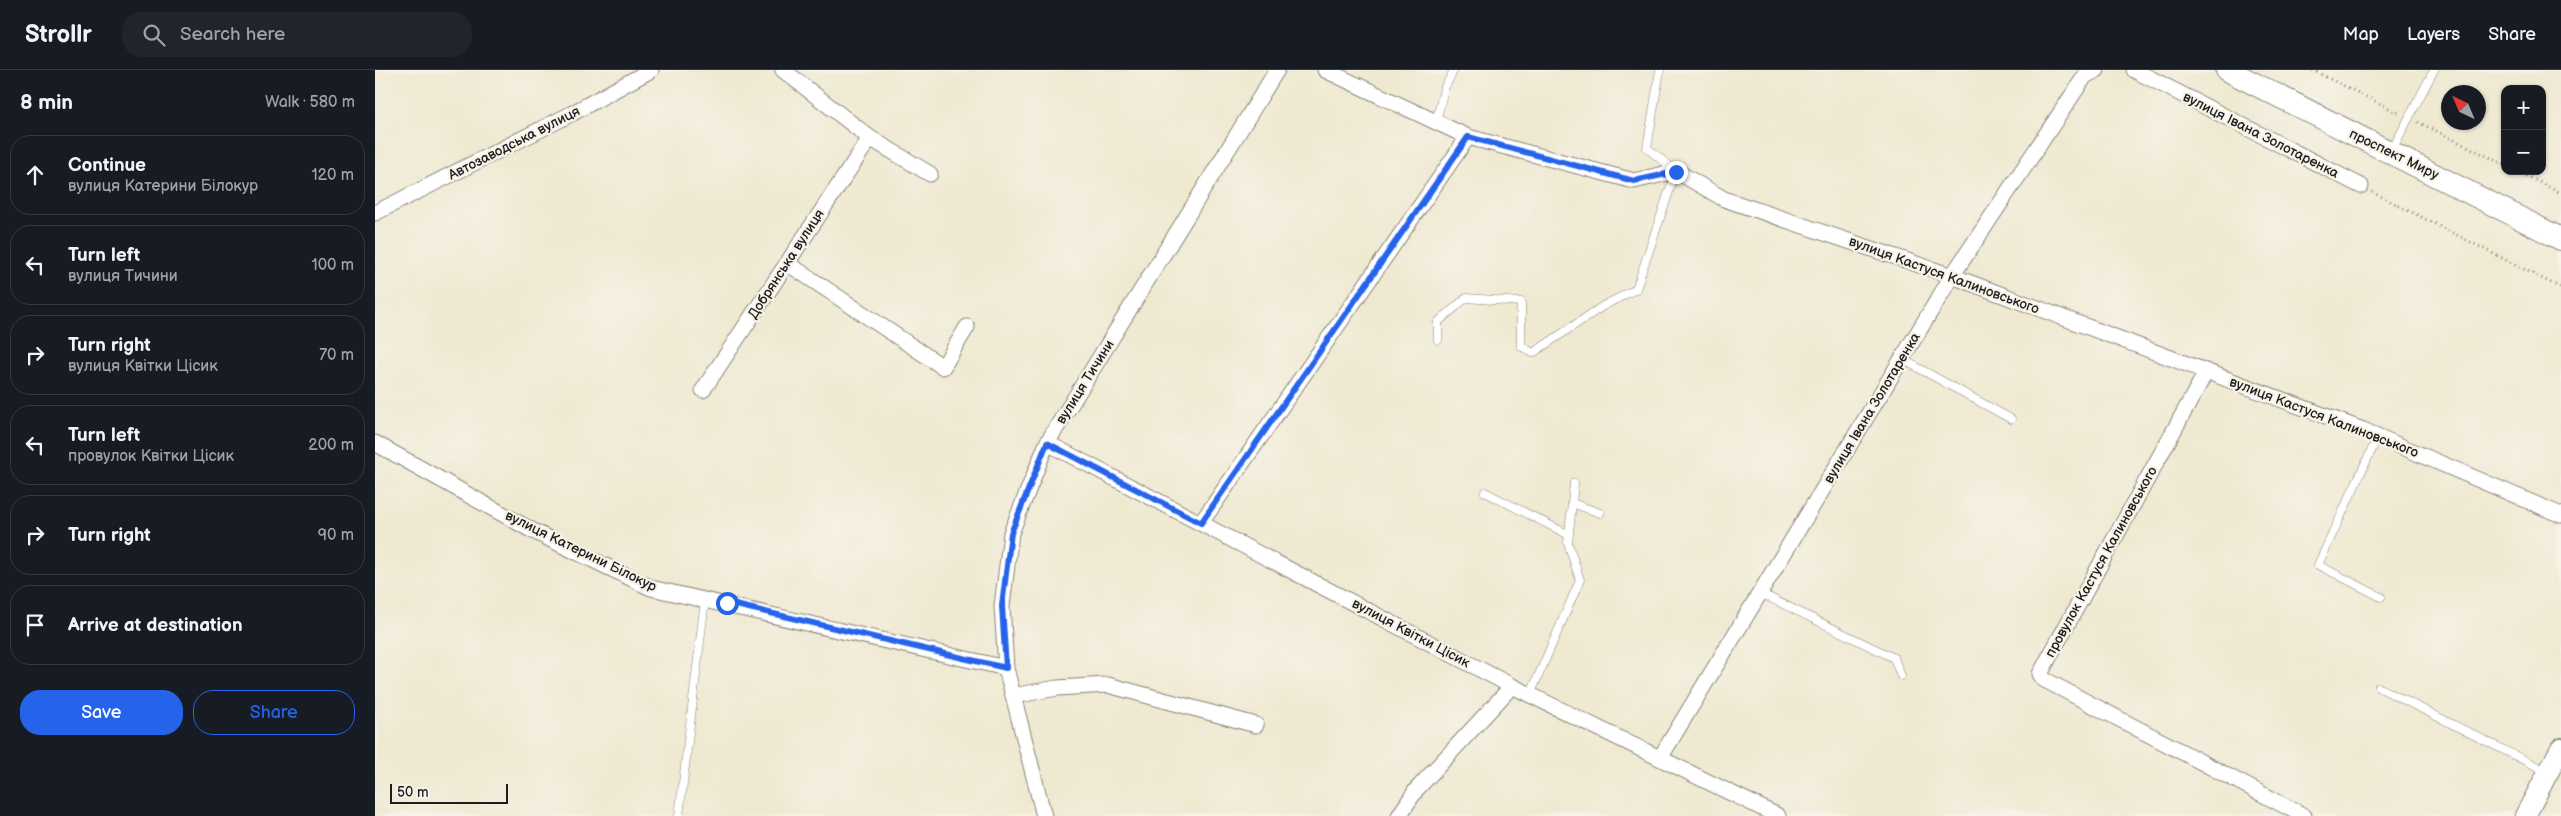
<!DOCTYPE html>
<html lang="en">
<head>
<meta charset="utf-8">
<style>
  body { margin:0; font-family:"Balsamiq Sans",sans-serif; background:#20242c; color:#f1f3f6 }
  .controls { position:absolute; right:15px; top:15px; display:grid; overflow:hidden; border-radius:10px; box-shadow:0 1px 4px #0004 }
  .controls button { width:45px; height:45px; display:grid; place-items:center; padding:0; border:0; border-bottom:1px solid #363941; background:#171b24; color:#f1f3f6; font:25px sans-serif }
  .compass { position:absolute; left:2066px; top:15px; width:45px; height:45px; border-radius:50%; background:#171b24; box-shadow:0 1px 4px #0004; rotate:316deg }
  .scale { position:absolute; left:15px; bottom:12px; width:118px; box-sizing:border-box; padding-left:5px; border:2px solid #1c1c1c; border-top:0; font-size:14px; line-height:18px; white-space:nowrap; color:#1c1c1c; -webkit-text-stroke:4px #f7f3e8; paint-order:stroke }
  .stop { position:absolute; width:15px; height:15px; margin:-11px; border:4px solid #2563eb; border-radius:50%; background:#fff }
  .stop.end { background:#2563eb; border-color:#fff; box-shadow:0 1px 5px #0008 }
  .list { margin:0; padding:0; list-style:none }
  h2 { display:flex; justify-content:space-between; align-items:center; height:65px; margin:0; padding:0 20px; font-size:21px }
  h2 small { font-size:16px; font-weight:400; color:#9ea1a6 }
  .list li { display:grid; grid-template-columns:32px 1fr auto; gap:15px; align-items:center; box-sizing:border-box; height:80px; margin:0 10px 10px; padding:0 10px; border:1px solid #363941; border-radius:20px }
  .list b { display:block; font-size:19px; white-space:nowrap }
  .list p { margin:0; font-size:16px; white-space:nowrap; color:#9ea1a6 }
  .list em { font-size:16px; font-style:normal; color:#9ea1a6 }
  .actions { display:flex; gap:10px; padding:15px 20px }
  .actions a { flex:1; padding:11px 0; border:1px solid #2563eb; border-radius:20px; text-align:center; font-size:18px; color:#2563eb }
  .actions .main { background:#2563eb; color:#fff }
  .icon { flex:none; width:28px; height:28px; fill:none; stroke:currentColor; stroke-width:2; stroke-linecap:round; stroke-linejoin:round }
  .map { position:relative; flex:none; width:2186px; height:746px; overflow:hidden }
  header { display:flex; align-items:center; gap:30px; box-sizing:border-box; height:70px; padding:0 25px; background:#171b24; border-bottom:1px solid #363941 }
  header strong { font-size:24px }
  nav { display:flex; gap:28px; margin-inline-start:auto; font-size:18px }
  .search { width:350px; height:45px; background:#20242c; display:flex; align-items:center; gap:12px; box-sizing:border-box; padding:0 18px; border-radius:20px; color:#9ea1a6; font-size:19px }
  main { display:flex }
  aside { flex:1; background:#171b24 }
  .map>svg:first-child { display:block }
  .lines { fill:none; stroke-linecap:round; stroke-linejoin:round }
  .lane-casing { stroke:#868276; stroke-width:9 }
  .street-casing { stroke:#868276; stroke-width:17 }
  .secondary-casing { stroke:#868276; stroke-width:22 }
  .primary-casing { stroke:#868276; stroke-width:24 }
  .path { stroke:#868276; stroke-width:3; stroke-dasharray:1 4; stroke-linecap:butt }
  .lane { stroke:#fff; stroke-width:8 }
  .street { stroke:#fff; stroke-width:15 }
  .secondary { stroke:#fff; stroke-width:20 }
  .primary { stroke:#fff; stroke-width:22 }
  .route { stroke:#2563eb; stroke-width:6 }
  .labels { text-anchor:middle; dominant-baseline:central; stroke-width:4.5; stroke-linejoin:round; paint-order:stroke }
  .street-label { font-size:14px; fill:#1c1c1c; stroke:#f7f3e8 }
</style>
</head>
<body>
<header>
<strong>Strollr</strong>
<div class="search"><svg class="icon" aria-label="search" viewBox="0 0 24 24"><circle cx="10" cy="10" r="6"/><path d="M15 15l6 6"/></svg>Search here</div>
<nav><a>Map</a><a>Layers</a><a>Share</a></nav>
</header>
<main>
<aside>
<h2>8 min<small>Walk · 580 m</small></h2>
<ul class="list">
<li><svg class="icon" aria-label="ahead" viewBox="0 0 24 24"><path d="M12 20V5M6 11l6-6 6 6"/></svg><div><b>Continue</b><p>вулиця Катерини Білокур</p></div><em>120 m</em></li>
<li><svg class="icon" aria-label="left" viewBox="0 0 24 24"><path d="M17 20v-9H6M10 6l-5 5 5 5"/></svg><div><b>Turn left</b><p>вулиця Тичини</p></div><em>100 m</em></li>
<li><svg class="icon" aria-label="right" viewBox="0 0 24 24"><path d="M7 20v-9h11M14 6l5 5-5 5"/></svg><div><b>Turn right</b><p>вулиця Квітки Цісик</p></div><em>70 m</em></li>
<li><svg class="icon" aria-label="left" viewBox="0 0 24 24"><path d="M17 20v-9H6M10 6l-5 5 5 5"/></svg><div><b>Turn left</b><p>провулок Квітки Цісик</p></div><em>200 m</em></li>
<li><svg class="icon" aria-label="right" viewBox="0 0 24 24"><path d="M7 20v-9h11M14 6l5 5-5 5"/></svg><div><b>Turn right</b></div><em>90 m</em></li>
<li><svg class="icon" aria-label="arrive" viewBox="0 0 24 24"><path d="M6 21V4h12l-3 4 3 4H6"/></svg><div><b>Arrive at destination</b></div></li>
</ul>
<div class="actions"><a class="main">Save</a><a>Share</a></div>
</aside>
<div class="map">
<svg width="2186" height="746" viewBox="0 0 2186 746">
  <rect width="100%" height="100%" fill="#f7f3e8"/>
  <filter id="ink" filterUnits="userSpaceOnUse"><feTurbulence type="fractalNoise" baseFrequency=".02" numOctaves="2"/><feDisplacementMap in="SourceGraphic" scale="10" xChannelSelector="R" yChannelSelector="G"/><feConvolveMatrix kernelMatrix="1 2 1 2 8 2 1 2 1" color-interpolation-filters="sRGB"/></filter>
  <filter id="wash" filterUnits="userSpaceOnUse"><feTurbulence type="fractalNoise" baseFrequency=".0096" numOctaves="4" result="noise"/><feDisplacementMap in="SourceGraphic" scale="20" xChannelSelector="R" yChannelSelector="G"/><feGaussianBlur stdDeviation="1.12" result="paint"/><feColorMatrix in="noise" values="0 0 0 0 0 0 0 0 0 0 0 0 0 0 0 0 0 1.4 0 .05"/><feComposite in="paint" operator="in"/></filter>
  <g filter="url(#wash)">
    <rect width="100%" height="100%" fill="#efe9d1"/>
  </g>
  <g filter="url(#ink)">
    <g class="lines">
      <g class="lane-casing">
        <path id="lane" d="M 1061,52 L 1069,19 L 1079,0
          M 2017,80 L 2059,0
          M 1063,270 L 1063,252 L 1091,228 L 1146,232 L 1146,276 L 1158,283 L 1228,236 L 1261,219 L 1301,101 L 1272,78 L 1285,0
          M 1527,289 L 1636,349
          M 2003,366 L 1943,495 L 2006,527
          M 1110,422 L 1194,465
          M 1197,433 L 1225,443
          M 1385,523 L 1519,588 L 1526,606
          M 2003,617 L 2173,702
          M 1155,625 L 1205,510 L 1193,473 L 1199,413
          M 304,746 L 330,530"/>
      </g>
      <g class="street-casing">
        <path id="street" d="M 408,0 L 495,68 L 555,104
          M 950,0 L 1093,67 L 1259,111 L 1301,101 L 1349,129 L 1577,206 L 1988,360 L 2186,445
          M 1759,0 L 1986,116
          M 0,143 L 196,44 L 276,0
          M 412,193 L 568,297 L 592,257
          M 1831,302 L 1665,604 L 1668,609 L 1929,746
          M 328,320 L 495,68
          M 0,373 L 158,461 L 276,518 L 631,598
          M 672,373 L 1137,616 L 1403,746
          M 826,453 L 1093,67
          M 638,626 L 682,618 L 733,615 L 881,655
          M 1285,688 L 1577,206 L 1710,6 L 1722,0
          M 669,746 L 631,598 L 627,536 L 636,463 L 672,373 L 902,0
          M 1024,746 L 1041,720 L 1137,616"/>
      </g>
      <g class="secondary-casing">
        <path id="secondary" d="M 2150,746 L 2186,678"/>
      </g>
      <g class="primary-casing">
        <path id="primary" d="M 1852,0 L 2186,169"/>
      </g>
      <path class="path" d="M 1937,0 L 2024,43
        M 2043,52 L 2130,95
        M 2142,101 L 2186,123
        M 1997,122 L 2186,218"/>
      <use href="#lane" class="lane"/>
      <use href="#street" class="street"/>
      <use href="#secondary" class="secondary"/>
      <use href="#primary" class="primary"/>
    </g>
  </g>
  <g class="lines" filter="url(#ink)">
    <path class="route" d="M 352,533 L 631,598 L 627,536 L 636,463 L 672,373 L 826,453 L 1093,67 L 1259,111 L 1301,102"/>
  </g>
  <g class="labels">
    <g class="street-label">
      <text transform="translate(1886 65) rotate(27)">вулиця Івана Золотаренка</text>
      <text transform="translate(139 73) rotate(-27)">Автозаводська вулиця</text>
      <text transform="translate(2019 84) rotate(26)">проспект Миру</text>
      <text transform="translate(411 194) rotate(-57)">Добрянська вулиця</text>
      <text transform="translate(1569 205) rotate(20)">вулиця Кастуся Калиновського</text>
      <text transform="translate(710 312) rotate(-58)">вулиця Тичини</text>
      <text transform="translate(1497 338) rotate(-59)">вулиця Івана Золотаренка</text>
      <text transform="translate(1949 347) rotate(21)">вулиця Кастуся Калиновського</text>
      <text transform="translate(206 481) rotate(26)">вулиця Катерини Білокур</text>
      <text transform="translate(1726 492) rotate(-61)">провулок Кастуся Калиновського</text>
      <text transform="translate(1036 563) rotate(28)">вулиця Квітки Цісик</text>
    </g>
  </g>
</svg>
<div class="controls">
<button>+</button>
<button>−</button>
</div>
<svg class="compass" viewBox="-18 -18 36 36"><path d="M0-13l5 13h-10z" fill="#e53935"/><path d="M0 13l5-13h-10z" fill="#9ea1a6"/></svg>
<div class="scale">50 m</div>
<div class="stop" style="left:352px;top:533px"></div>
<div class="stop end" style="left:1301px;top:102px"></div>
</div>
</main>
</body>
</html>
